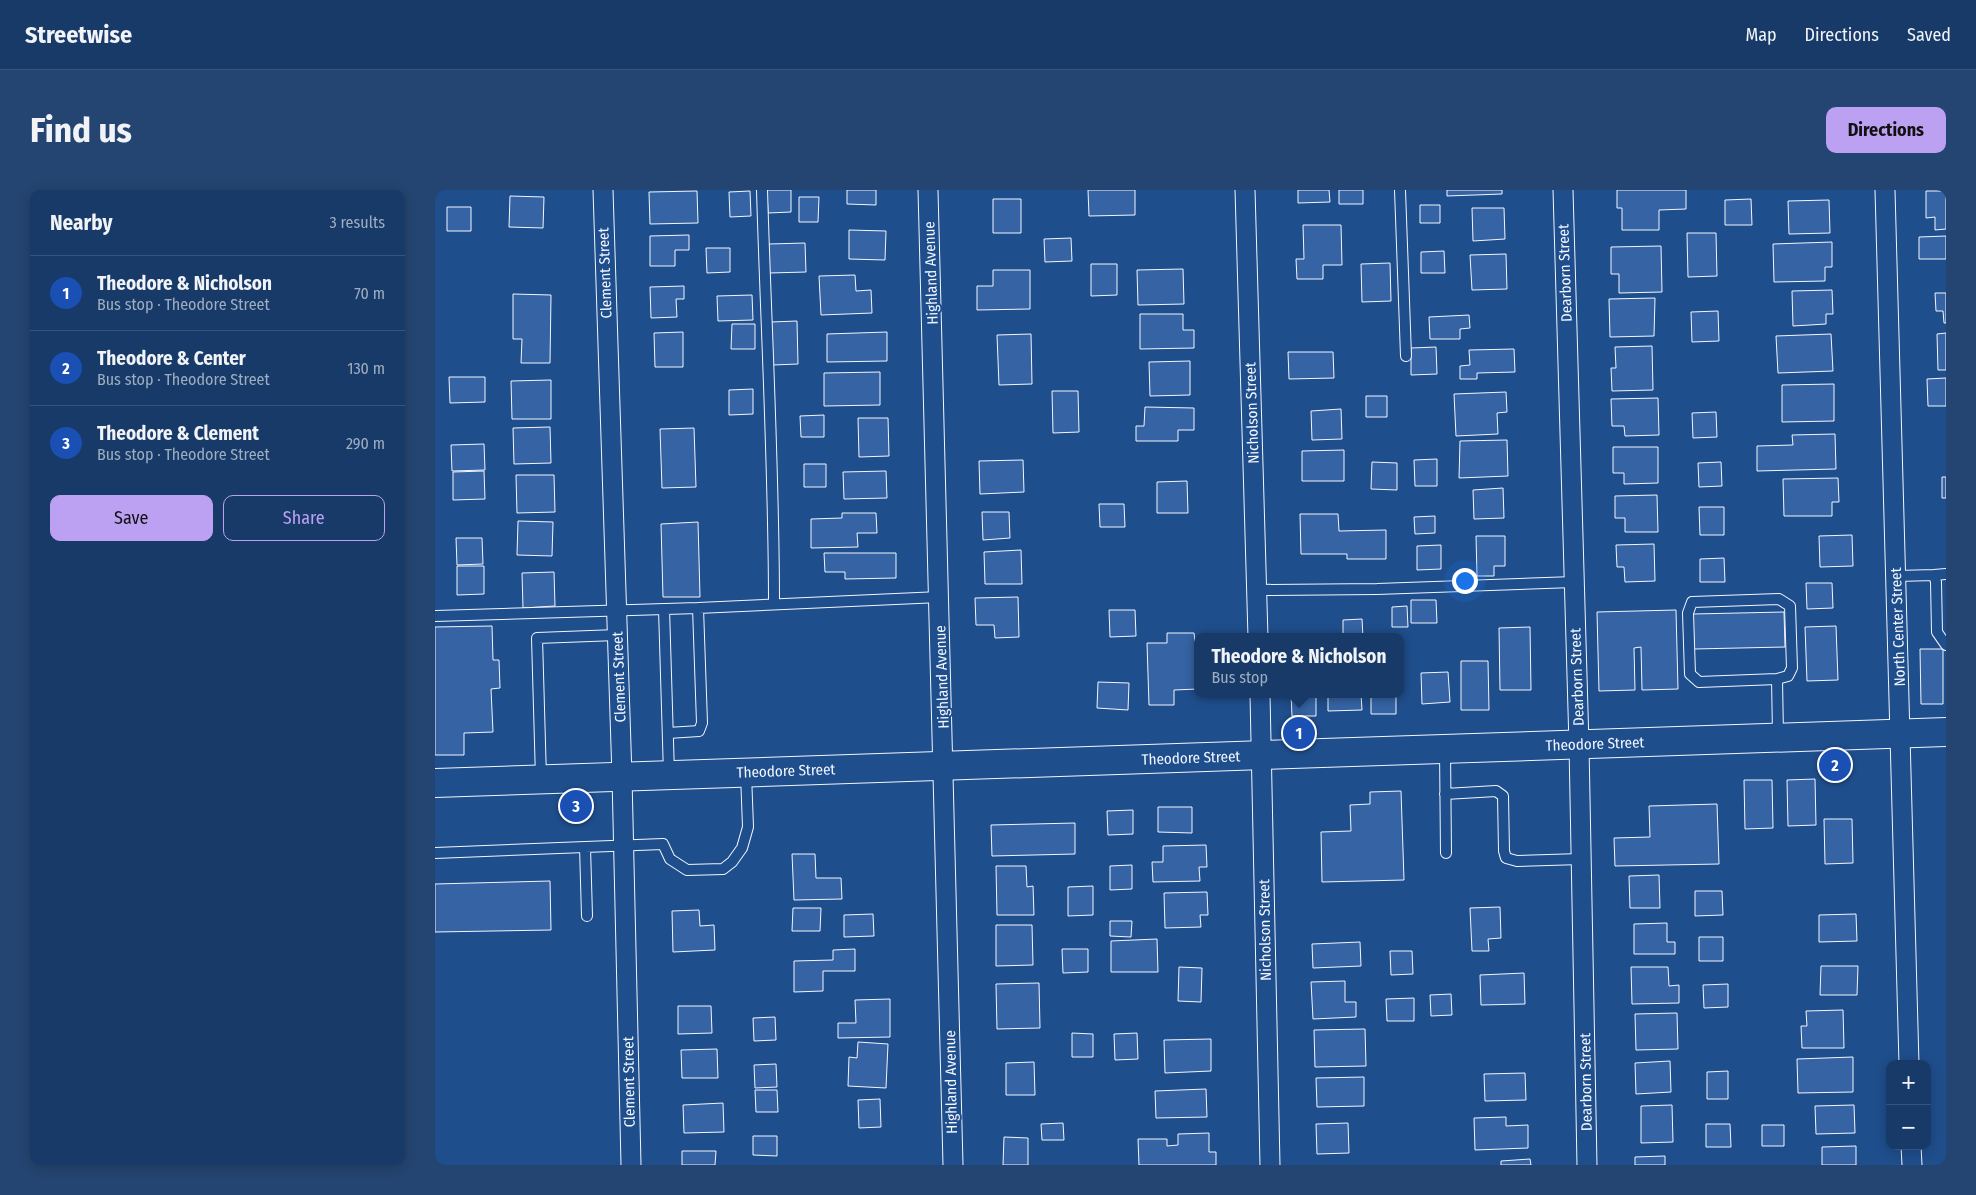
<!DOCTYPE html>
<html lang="en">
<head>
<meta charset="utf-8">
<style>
  body { margin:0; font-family:"Fira Sans Condensed",sans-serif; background:#244571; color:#f1f3f6 }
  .controls { position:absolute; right:15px; bottom:15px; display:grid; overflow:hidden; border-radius:10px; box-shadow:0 2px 12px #0003 }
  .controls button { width:45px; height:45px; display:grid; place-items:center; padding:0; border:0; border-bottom:1px solid #36547d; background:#173a69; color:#f1f3f6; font:25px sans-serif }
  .you { position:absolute; left:1029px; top:390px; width:18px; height:18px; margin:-12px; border:4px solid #fff; border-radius:50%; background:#1a73e8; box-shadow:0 0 0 8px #1a73e833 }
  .badge { display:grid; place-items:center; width:32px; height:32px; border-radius:50%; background:#bca0f2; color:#fff; font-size:16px; font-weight:700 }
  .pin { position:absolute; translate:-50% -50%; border:2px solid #fff; box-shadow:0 1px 5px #0006 }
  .popup { position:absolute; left:759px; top:443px; width:210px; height:65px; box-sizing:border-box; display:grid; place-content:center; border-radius:10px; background:#173a69; filter:drop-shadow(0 1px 4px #0005); font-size:16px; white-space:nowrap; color:#9eadc0 }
  .popup b { font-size:19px; color:#f1f3f6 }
  .popup::after { content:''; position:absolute; left:50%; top:100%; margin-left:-10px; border:10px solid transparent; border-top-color:#173a69 }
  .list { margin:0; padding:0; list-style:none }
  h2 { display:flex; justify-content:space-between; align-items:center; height:65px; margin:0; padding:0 20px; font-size:21px }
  h2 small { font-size:16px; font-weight:400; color:#9eadc0 }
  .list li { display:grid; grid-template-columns:32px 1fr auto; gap:15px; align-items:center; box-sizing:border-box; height:75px; padding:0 20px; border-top:1px solid #36547d }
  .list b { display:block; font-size:19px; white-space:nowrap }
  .list p { margin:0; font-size:16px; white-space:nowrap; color:#9eadc0 }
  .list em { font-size:16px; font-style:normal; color:#9eadc0 }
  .actions { display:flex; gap:10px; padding:15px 20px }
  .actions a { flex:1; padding:11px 0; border:1px solid #bca0f2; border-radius:10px; text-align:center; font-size:18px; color:#bca0f2 }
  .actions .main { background:#bca0f2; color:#111 }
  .map { position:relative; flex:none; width:1511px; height:975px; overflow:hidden; border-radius:10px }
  header { display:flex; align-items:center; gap:30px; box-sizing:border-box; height:70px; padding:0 25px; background:#173a69; border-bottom:1px solid #36547d }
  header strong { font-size:24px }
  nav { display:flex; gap:28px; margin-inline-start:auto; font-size:18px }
  .intro { display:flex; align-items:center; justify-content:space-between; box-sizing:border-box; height:120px; padding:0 30px }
  h1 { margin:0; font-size:35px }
  .button { padding:12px 22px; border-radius:10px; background:#bca0f2; color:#111; font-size:18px; font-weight:700 }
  main { display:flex; gap:30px; padding:0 30px }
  aside { flex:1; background:#173a69; border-radius:10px; box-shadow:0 2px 12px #0003 }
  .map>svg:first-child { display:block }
  .building { fill:#3563a3; stroke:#f2f6ff }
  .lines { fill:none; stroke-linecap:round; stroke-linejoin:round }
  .lane-casing { stroke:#f2f6ff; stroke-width:12 }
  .street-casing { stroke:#f2f6ff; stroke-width:21 }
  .secondary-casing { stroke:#f2f6ff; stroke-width:30 }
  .lane { stroke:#1f4e8c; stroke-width:10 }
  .street { stroke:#1f4e8c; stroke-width:19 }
  .secondary { stroke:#1f4e8c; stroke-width:28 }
  .labels { text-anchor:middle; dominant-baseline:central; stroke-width:4; stroke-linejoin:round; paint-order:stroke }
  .street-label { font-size:15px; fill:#f2f6ff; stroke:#1f4e8c }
</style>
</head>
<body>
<header>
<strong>Streetwise</strong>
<nav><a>Map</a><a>Directions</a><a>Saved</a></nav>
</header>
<div class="intro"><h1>Find us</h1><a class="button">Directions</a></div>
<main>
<aside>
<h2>Nearby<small>3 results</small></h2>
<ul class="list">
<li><span class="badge" style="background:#1a4fb4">1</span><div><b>Theodore &amp; Nicholson</b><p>Bus stop · Theodore Street</p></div><em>70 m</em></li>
<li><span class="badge" style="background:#1a4fb4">2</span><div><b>Theodore &amp; Center</b><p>Bus stop · Theodore Street</p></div><em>130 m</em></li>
<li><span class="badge" style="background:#1a4fb4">3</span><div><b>Theodore &amp; Clement</b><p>Bus stop · Theodore Street</p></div><em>290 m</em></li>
</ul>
<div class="actions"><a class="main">Save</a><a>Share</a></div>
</aside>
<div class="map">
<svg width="1511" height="975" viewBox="0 0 1511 975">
  <rect width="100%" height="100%" fill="#1f4e8c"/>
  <path class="building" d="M 332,0 L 356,0 L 356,22 L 333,23 Z
    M 412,0 L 441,0 L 441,15 L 412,14 Z
    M 653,0 L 700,0 L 700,25 L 654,26 Z
    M 863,0 L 894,0 L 895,12 L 863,13 Z
    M 904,0 L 928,0 L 928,14 L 904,14 Z
    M 1012,0 L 1067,0 L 1067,4 L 1012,6 Z
    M 1182,0 L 1251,0 L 1251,19 L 1224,20 L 1224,40 L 1187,40 L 1187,18 L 1182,18 Z
    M 262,1 L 263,33 L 215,34 L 214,2 Z
    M 315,1 L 316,26 L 295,27 L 294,2 Z
    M 1491,1 L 1511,1 L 1511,39 L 1500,40 L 1500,27 L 1491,28 Z
    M 75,6 L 109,7 L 108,38 L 74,37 Z
    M 364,7 L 384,7 L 383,32 L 364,32 Z
    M 558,9 L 586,9 L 586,43 L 558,43 Z
    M 1316,9 L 1317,35 L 1290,35 L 1290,10 Z
    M 1394,10 L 1395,43 L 1354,44 L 1353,11 Z
    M 985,15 L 1005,15 L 1005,33 L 985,33 Z
    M 12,17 L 36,17 L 36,41 L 12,41 Z
    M 1037,18 L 1069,18 L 1070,49 L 1038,51 Z
    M 868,35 L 906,35 L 907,75 L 888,75 L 888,89 L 862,89 L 861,69 L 869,69 Z
    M 414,40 L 451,41 L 450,70 L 414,69 Z
    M 1252,43 L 1281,43 L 1282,86 L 1253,87 Z
    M 254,45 L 254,60 L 240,60 L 240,76 L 215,76 L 215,46 Z
    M 1511,46 L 1511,69 L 1484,69 L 1484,47 Z
    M 636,48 L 637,71 L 610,72 L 609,49 Z
    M 1397,52 L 1397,77 L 1390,77 L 1390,91 L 1339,92 L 1338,54 Z
    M 370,53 L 371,82 L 334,83 L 334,54 Z
    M 1226,56 L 1227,102 L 1184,103 L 1184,84 L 1176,84 L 1176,57 Z
    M 271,58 L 295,58 L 295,82 L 272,83 Z
    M 1009,61 L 1010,83 L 986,83 L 986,62 Z
    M 1071,64 L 1072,99 L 1037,100 L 1035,65 Z
    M 955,73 L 956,111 L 927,112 L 926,74 Z
    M 656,74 L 682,74 L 682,105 L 656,106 Z
    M 748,79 L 749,114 L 703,115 L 702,80 Z
    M 558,80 L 595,80 L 595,119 L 542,120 L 542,96 L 558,96 Z
    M 420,85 L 421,101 L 436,100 L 437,123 L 386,125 L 384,86 Z
    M 249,96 L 249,109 L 241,109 L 242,127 L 216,128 L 215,97 Z
    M 1397,100 L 1398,124 L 1391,124 L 1391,134 L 1358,136 L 1357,101 Z
    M 1500,103 L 1511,103 L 1511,133 L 1509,133 L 1508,121 L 1501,121 Z
    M 78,104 L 116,105 L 115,173 L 86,173 L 87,149 L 78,149 Z
    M 317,105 L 318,130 L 283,131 L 282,106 Z
    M 1220,108 L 1219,146 L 1175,147 L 1174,109 Z
    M 1283,121 L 1284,151 L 1257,152 L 1256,122 Z
    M 705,124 L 748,124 L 748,140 L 759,140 L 759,158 L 705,159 Z
    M 1034,125 L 1035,138 L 1025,139 L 1025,149 L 995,149 L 994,127 Z
    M 362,131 L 363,174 L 338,175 L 336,132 Z
    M 297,134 L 320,134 L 320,159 L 296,159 Z
    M 248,142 L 248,177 L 220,177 L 219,143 Z
    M 452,142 L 452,171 L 392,172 L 392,144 Z
    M 1511,143 L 1511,180 L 1503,180 L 1502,144 Z
    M 596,144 L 597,194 L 564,195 L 562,145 Z
    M 1396,144 L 1398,181 L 1343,183 L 1341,146 Z
    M 1217,156 L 1218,200 L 1177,201 L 1176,178 L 1181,178 L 1180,157 Z
    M 1001,157 L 1002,184 L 976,185 L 976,158 Z
    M 1079,159 L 1080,182 L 1042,183 L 1042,189 L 1025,189 L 1025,176 L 1035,175 L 1034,160 Z
    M 853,162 L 898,162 L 899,188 L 854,189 Z
    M 755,171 L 755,205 L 715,206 L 714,172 Z
    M 445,182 L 445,215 L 389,216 L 389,183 Z
    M 14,187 L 50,187 L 50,212 L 15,213 Z
    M 1511,188 L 1511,216 L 1493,216 L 1492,189 Z
    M 116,190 L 116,229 L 77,229 L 76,191 Z
    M 1399,194 L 1399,231 L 1347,232 L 1347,195 Z
    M 318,199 L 318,224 L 294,225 L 294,200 Z
    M 617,201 L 643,201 L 644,242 L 618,243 Z
    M 1071,202 L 1072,222 L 1062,223 L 1063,244 L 1021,246 L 1019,204 Z
    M 931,206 L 952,206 L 952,227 L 931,227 Z
    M 1223,208 L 1224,245 L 1190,246 L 1189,236 L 1177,236 L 1176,209 Z
    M 710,217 L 759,218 L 759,240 L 743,240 L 743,251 L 701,251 L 701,236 L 709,236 Z
    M 906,219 L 907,249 L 877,250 L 876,221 Z
    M 1281,222 L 1282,247 L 1258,248 L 1257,223 Z
    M 389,225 L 389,247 L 366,247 L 365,226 Z
    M 423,228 L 453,228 L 454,266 L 424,267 Z
    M 115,237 L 116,273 L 79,274 L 78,238 Z
    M 259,238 L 261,297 L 227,298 L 225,239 Z
    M 1400,244 L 1401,279 L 1322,281 L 1322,256 L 1358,255 L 1357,245 Z
    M 1072,250 L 1073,286 L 1024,288 L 1025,251 Z
    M 49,254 L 50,280 L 17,281 L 16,255 Z
    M 1178,257 L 1223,257 L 1223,293 L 1189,294 L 1189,283 L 1178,283 Z
    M 909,260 L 909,291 L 867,291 L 867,261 Z
    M 1002,269 L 1002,296 L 980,296 L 979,270 Z
    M 588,270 L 589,302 L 545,304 L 544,271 Z
    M 937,272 L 962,273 L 962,300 L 936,299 Z
    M 1286,272 L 1287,296 L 1264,297 L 1263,273 Z
    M 369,274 L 391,274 L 391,297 L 369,297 Z
    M 49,281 L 50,309 L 18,310 L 18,282 Z
    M 451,281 L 452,308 L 409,309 L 408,282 Z
    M 81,285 L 119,285 L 120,322 L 82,323 Z
    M 1507,287 L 1511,287 L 1511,308 L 1507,308 Z
    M 1403,288 L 1404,312 L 1397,312 L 1397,326 L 1349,326 L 1348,289 Z
    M 752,291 L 753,323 L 722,323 L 722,292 Z
    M 1068,298 L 1069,328 L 1039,329 L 1038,300 Z
    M 1222,305 L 1223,342 L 1190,342 L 1190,328 L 1180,328 L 1180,306 Z
    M 664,314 L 689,314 L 690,337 L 665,337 Z
    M 1264,317 L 1289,317 L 1289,345 L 1265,345 Z
    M 547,322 L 574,322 L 575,348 L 548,350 Z
    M 407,323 L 441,323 L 442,343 L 422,343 L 423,357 L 376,358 L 376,329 L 407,328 Z
    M 865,324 L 903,324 L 904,341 L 951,340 L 951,369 L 912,369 L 912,364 L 866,364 Z
    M 1000,326 L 1000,343 L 980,344 L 979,327 Z
    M 83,331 L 118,332 L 117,366 L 82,365 Z
    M 263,332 L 265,407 L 228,407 L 226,334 Z
    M 1417,345 L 1418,376 L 1385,377 L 1384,346 Z
    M 1041,346 L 1070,346 L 1070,376 L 1059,376 L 1059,386 L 1042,386 Z
    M 21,348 L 47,348 L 48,374 L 22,375 Z
    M 1219,354 L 1220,391 L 1190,392 L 1189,377 L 1182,377 L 1181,355 Z
    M 1006,355 L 1006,379 L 982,380 L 982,356 Z
    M 586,360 L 587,394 L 550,394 L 549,362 Z
    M 389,363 L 461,363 L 461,388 L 410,389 L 410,382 L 390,382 Z
    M 1289,368 L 1290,392 L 1265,392 L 1265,369 Z
    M 22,376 L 49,376 L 49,404 L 22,405 Z
    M 119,382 L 120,416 L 88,418 L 87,383 Z
    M 1371,393 L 1397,393 L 1398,418 L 1372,419 Z
    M 583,407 L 584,447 L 560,448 L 559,435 L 541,435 L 540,408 Z
    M 976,410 L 1001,410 L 1002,433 L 976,433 Z
    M 972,416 L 973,437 L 957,437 L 957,417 Z
    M 674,420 L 700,420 L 701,446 L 675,447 Z
    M 1241,420 L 1243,499 L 1207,500 L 1206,457 L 1199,458 L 1200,500 L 1164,501 L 1162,422 Z
    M 1349,422 L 1350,457 L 1259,459 L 1258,424 Z
    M 927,429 L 928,447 L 908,447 L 908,430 Z
    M 57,436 L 58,470 L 64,470 L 65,498 L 56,499 L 58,542 L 29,543 L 29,565 L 0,565 L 0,437 Z
    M 1401,436 L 1403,490 L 1372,491 L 1370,437 Z
    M 1095,437 L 1096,500 L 1065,500 L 1064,438 Z
    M 732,443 L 759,443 L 760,451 L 763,451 L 763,499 L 739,500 L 739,515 L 714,515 L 712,453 L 732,453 Z
    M 1485,459 L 1508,459 L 1508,514 L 1486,514 Z
    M 1026,471 L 1053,471 L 1054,520 L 1026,520 Z
    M 1013,482 L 1015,512 L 987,514 L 986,483 Z
    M 663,492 L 694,493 L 693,520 L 662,518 Z
    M 856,504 L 881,504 L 881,526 L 857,526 Z
    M 893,504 L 926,504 L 927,520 L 893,521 Z
    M 936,504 L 961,504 L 961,524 L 936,524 Z
    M 1380,589 L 1381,635 L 1353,636 L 1352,590 Z
    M 1309,590 L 1337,590 L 1338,638 L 1310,639 Z
    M 966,601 L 969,690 L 887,692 L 886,642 L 916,641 L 915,615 L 935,614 L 935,602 Z
    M 1282,614 L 1284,674 L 1180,676 L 1179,648 L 1215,647 L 1214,616 Z
    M 723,617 L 757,617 L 757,643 L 723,642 Z
    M 698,620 L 698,644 L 673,645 L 672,621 Z
    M 1389,629 L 1417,629 L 1418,673 L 1390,674 Z
    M 640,633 L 640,664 L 557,666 L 556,635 Z
    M 771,655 L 772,677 L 764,677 L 765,691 L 718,692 L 717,672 L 728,672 L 728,656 Z
    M 357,664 L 380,664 L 381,688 L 406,688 L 407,709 L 359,710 Z
    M 697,675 L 697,699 L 675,700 L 675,676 Z
    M 561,676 L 591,676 L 592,697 L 598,696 L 599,725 L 562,725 Z
    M 1224,685 L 1225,718 L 1195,718 L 1194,686 Z
    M 115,691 L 116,740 L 0,742 L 0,694 Z
    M 658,696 L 658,725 L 633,726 L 633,697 Z
    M 1260,701 L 1287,701 L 1288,725 L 1260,726 Z
    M 772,702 L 773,725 L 765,725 L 766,737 L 730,738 L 729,703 Z
    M 1065,717 L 1066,748 L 1053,749 L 1054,761 L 1037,761 L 1035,718 Z
    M 358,718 L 386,718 L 385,741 L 357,741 Z
    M 264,720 L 265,736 L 279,735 L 280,760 L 238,762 L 237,721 Z
    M 438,724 L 439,746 L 409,747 L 409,725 Z
    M 1421,724 L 1422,751 L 1384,752 L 1384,725 Z
    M 675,731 L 697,731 L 696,747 L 675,746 Z
    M 1232,733 L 1232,752 L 1240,752 L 1240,764 L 1199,764 L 1199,734 Z
    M 561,735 L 597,735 L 598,775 L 561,776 Z
    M 1264,747 L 1288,747 L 1288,771 L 1264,771 Z
    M 722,749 L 723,782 L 676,782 L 676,751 Z
    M 925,752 L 926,776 L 878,778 L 877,754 Z
    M 420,759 L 420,781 L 388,781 L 388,801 L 359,802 L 359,771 L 398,770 L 398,760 Z
    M 627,759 L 653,759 L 653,782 L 628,783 Z
    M 955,761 L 977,761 L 978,784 L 956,785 Z
    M 1386,776 L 1423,776 L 1422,805 L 1385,805 Z
    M 744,777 L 767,778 L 766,812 L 743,811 Z
    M 1196,777 L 1233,777 L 1234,796 L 1244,795 L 1244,813 L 1197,814 Z
    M 1089,783 L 1090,814 L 1046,815 L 1045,785 Z
    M 910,791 L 910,812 L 921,812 L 921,827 L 878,829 L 876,792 Z
    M 604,793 L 605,838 L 562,839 L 561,794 Z
    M 1293,794 L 1293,817 L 1269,818 L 1268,795 Z
    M 1016,804 L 1017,825 L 996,826 L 995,805 Z
    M 979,808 L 979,831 L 952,831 L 951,809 Z
    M 455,809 L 455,847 L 403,848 L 403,833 L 421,833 L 420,810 Z
    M 243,816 L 276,816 L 277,843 L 243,844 Z
    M 1408,820 L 1409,858 L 1367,858 L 1366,836 L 1372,836 L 1371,821 Z
    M 1242,823 L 1243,859 L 1201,860 L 1200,824 Z
    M 340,827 L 341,850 L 319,851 L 318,828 Z
    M 930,839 L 931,876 L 880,877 L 879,840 Z
    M 637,843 L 658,844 L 658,867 L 637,867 Z
    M 702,843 L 703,869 L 680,870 L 679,844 Z
    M 776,849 L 776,881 L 730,883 L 729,850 Z
    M 423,852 L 453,854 L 451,898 L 413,896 L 414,867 L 422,868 Z
    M 282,859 L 283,888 L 247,888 L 246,860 Z
    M 1418,867 L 1418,902 L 1363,903 L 1362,869 Z
    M 1235,871 L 1236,902 L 1201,904 L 1200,873 Z
    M 599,872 L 600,905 L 571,905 L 571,873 Z
    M 341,874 L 342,897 L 320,898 L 319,875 Z
    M 1293,881 L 1293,909 L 1272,909 L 1272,882 Z
    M 1090,883 L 1091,910 L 1050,911 L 1049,884 Z
    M 929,887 L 929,916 L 882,917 L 881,888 Z
    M 771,899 L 772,927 L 721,928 L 720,901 Z
    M 320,900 L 342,900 L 343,922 L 321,922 Z
    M 445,909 L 446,937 L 424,938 L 423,910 Z
    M 288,913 L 289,942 L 249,943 L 248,915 Z
    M 1237,915 L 1238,952 L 1206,953 L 1206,916 Z
    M 1419,915 L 1420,943 L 1381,944 L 1380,916 Z
    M 1071,927 L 1071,936 L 1093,935 L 1093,958 L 1040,960 L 1039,928 Z
    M 628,933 L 629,950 L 607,950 L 606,934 Z
    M 913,933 L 914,963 L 882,964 L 881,934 Z
    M 1271,934 L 1295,934 L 1296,957 L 1271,957 Z
    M 1327,935 L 1349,935 L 1349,956 L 1327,956 Z
    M 774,943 L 774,962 L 781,962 L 781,975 L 704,975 L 703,949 L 732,949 L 732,956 L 743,955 L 743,944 Z
    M 318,946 L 342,946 L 342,966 L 318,965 Z
    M 569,947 L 593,948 L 593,975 L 568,975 Z
    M 1421,956 L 1421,975 L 1387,975 L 1387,957 Z
    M 247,961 L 281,961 L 280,975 L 247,975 Z
    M 1230,966 L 1230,975 L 1200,975 L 1200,967 Z
    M 1095,969 L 1096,975 L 1066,975 L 1066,971 Z"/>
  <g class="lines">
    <g class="lane-casing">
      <path id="lane" d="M 327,0 C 331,138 339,276 339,414
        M 965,0 L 971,166
        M 1499,385 L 1511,384
        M 1462,386 L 1499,385 L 1501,392 L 1502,442 L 1511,455
        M 822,400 L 942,399 L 1139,392
        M 229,419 L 234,584
        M 0,426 L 263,418 L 505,407
        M 1342,489 L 1353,486 L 1357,478 L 1355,416 L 1344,409 L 1257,412 L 1253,423 L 1255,484 L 1264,492 L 1342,489 L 1343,545
        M 233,543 L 264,541 L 267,533 L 263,418
        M 1010,560 L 1011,663
        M 106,588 L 102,448 L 182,445
        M 1010,604 L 1061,601 L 1068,606 L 1069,661 L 1071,668 L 1082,671 L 1146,669
        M 0,663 L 150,657
        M 152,726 L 150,657 L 228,654 L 235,669 L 252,680 L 288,679 L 297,672 L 307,658 L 313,637 L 311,584"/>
    </g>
    <g class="street-casing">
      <path id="street" d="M 168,0 L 187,587 L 196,975
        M 493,0 L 518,975
        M 810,0 L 823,447
        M 1128,0 L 1144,555 L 1152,975
        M 1450,0 L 1474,874
        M 825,504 L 835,975
        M 1476,956 L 1477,975"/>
    </g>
    <g class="secondary-casing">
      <path id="secondary" d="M 0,593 L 1511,542"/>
    </g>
    <use href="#lane" class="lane"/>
    <use href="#street" class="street"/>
    <use href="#secondary" class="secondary"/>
  </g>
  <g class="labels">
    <g class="street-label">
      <text transform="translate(170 83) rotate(-92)">Clement Street</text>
      <text transform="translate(496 83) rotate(-92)">Highland Avenue</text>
      <text transform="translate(1130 83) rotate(-92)">Dearborn Street</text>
      <text transform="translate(817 223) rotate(-92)">Nicholson Street</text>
      <text transform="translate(1463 437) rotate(-92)">North Center Street</text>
      <text transform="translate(184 487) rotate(-92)">Clement Street</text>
      <text transform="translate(507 487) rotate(-92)">Highland Avenue</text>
      <text transform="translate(1142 487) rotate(-92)">Dearborn Street</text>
      <text transform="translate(1160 554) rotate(-2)">Theodore Street</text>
      <text transform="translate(756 568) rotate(-2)">Theodore Street</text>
      <text transform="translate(351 581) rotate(-2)">Theodore Street</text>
      <text transform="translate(830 740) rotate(-91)">Nicholson Street</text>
      <text transform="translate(194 892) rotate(-91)">Clement Street</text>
      <text transform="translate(516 892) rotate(-91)">Highland Avenue</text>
      <text transform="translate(1151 892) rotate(-91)">Dearborn Street</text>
    </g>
  </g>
</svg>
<div class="controls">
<button>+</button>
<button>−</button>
</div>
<div class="you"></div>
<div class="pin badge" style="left:864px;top:543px;background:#1a4fb4">1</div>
<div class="popup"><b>Theodore &amp; Nicholson</b>Bus stop</div>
<div class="pin badge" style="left:1400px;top:575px;background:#1a4fb4">2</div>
<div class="pin badge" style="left:141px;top:616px;background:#1a4fb4">3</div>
</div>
</main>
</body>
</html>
